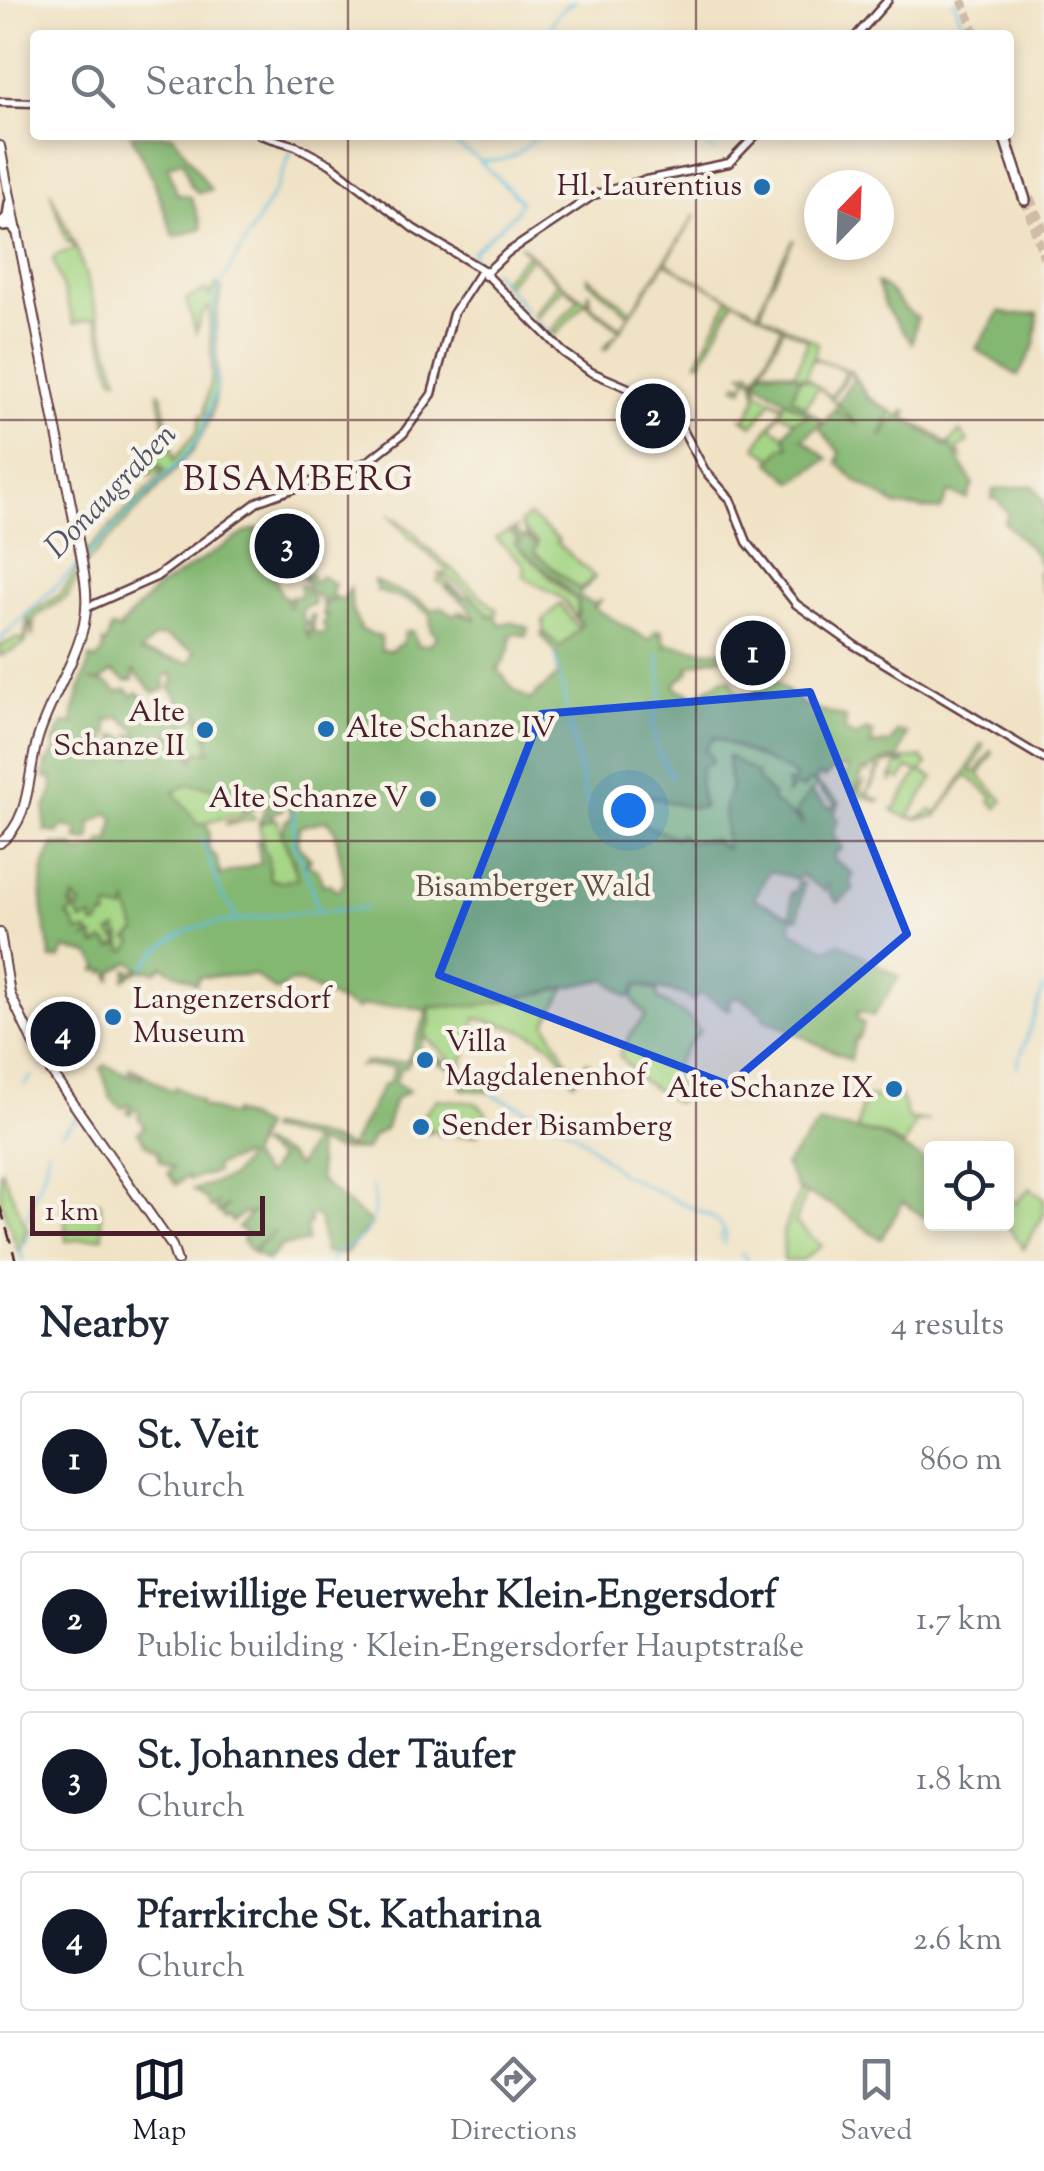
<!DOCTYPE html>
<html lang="en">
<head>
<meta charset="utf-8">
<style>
  body { margin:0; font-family:"Sorts Mill Goudy",serif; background:#f2f2f3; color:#1f2937 }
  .controls { position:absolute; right:30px; bottom:30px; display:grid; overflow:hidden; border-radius:10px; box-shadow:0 5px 15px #0003 }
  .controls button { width:90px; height:90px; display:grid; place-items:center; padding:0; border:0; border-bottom:2px solid #e0e1e3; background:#fff; color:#1f2937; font:50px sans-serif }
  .compass { position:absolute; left:804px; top:170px; width:90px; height:90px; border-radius:50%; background:#fff; box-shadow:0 5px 15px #0003; rotate:23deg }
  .scale { position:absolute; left:30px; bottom:25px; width:235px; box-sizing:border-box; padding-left:10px; border:5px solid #4a1f2b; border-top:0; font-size:28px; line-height:35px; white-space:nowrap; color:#4a1f2b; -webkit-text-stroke:8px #f7f3e8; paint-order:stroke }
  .you { position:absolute; left:628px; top:810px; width:35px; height:35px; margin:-25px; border:8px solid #fff; border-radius:50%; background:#1a73e8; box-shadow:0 0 0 15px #1a73e833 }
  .badge { display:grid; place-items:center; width:65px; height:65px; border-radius:50%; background:#111827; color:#fff; font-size:32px; font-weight:700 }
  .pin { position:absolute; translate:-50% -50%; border:5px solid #fff; box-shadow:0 2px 10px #0006 }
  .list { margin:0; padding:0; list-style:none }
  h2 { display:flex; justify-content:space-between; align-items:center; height:130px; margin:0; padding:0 40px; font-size:42px }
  h2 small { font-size:32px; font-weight:400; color:#747a83 }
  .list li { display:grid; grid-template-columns:65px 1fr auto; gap:30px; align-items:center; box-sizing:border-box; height:140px; margin:0 20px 20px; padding:0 20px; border:2px solid #e0e1e3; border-radius:10px }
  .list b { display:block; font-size:38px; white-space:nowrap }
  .list p { margin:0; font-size:32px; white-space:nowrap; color:#747a83 }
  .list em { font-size:32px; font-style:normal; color:#747a83 }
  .icon { flex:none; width:55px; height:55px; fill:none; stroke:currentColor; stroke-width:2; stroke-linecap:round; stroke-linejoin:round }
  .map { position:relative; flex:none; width:1044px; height:1261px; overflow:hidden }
  .search { position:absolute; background:#fff; box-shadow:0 5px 15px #0003; left:30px; right:30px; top:30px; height:110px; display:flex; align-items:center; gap:25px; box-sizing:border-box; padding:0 35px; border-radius:10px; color:#747a83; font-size:38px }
  .sheet { height:770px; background:#fff }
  nav { display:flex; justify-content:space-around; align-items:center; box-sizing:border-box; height:140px; border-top:2px solid #e0e1e3; background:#fff; font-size:28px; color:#747a83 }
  nav a { display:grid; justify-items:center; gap:5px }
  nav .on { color:#111827 }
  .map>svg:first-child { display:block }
  .green { fill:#a5d685; stroke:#787a58; stroke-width:2.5; fill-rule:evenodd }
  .forest { fill:#84b772; stroke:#676b4e; stroke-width:2.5; fill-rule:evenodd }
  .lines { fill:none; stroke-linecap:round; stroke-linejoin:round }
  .stream { stroke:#60bdde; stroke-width:2.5 }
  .highway-tunnel { stroke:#cfbba6; stroke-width:9; stroke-dasharray:9 4.5; stroke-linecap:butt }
  .secondary-casing { stroke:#633c42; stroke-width:11 }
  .primary-casing { stroke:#633c42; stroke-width:12 }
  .highway-casing { stroke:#633c42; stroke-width:14 }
  .secondary { stroke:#fff; stroke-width:6 }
  .primary { stroke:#fff; stroke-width:8 }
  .highway { stroke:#fff; stroke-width:9 }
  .rail { stroke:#4a1f2b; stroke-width:2.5; stroke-dasharray:15 8; stroke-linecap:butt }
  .marked { fill:#1d4ed8; fill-opacity:0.2; stroke:#1d4ed8; stroke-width:8; stroke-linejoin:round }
  .grid { fill:none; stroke:#4a1f2b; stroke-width:2.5; stroke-opacity:0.55 }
  .poi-dot { fill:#1f6fb2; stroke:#f7f3e8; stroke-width:4 }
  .labels { text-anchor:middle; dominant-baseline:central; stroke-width:9; stroke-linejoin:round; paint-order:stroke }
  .poi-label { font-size:30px; fill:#4a1f2b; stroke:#f7f3e8; text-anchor:end }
  .park-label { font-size:30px; fill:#614d42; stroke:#f7f3e8 }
  .water-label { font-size:32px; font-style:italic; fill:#52566a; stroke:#f7f3e8 }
  .quarter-label { font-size:35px; letter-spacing:2.5px; fill:#4a1f2b; stroke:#f7f3e8 }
</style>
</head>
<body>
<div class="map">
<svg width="1044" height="1261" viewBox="0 0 1044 1261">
  <rect width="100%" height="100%" fill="#f7f3e8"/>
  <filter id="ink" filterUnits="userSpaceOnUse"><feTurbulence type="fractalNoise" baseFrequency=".01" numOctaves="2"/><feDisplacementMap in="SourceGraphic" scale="20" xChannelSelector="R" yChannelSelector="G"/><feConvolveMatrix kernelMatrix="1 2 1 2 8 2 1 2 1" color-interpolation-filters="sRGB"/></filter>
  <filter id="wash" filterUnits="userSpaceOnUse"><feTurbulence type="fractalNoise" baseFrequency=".0048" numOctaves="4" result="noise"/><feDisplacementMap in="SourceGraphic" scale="40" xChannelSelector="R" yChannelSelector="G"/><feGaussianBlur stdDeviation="2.25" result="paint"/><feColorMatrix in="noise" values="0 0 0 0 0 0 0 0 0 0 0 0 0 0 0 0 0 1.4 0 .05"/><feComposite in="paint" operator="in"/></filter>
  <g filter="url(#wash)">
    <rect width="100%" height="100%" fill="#f0e2c5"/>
    <path class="green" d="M 50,191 L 78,252 L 118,378 L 113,378 L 96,319 L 99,317 L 74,323 L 53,259 L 56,255 L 74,249 L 71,241 L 67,242 Z
      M 696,214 L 666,262 L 691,278 L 758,312 L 775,271 L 794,239 L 767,291 L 761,314 L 818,343 L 814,358 L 850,370 L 868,397 L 900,416 L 905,410 L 908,412 L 905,418 L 938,436 L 947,445 L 960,431 L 968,442 L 958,449 L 962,457 L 903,419 L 907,413 L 891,423 L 881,439 L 891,412 L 868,399 L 850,372 L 832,398 L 859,425 L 856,426 L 835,410 L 838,406 L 819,387 L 805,407 L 792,397 L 799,378 L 809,379 L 763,370 L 755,378 L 759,392 L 783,405 L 785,400 L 810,416 L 794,421 L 780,413 L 771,426 L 784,435 L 789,446 L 774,459 L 757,448 L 757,445 L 783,407 L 772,400 L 753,426 L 741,417 L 746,419 L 757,397 L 753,379 L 748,377 L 743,389 L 736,386 L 738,383 L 744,385 L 748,377 L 742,373 L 751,371 L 751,375 L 754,376 L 758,374 L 782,327 L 734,300 L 702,362 L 697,362 L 729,298 L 665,263 L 606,350 L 603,349 L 620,330 L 585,303 L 555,335 L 551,331 L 579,299 L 564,287 L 536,318 L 533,315 L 558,283 L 532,257 L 505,286 L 501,281 L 528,254 L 520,246 L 522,246 L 558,280 L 588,303 L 589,291 L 591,305 L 622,328 L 629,314 L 588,281 L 588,277 L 632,311 ZM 784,328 L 808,340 L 795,373 L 763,368 ZM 812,359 L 836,366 L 846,372 L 831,397 L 806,377 Z
      M 216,284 L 222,290 C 207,330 226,372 211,415 L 204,412 L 212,375 L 209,307 L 201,316 L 196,332 L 186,299 L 207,290 L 210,296 Z
      M 158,392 L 162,394 L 174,460 L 197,432 L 201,415 L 211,417 L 193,451 L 87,563 L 86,552 L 165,471 L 160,465 L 148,468 L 160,467 L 161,472 L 151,475 L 149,472 L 144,476 L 142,469 L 148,467 L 146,457 L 157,454 L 140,455 L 169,448 Z
      M 389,514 L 418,535 L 416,537 L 497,610 L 496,620 L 492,615 L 488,618 C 481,600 461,587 445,575 L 442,578 L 465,597 L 437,581 L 440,573 L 443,575 L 447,570 L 409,537 Z
      M 529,516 L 559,540 L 556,542 L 595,577 L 584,588 L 577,588 L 534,552 L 538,543 L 525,532 L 520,523 Z
      M 518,527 L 510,532 L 522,544 L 517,546 L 568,594 L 555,580 L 580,604 L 577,606 L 581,626 L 563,599 L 524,577 L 524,564 L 495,538 Z
      M 81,563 L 82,570 L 67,597 L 35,617 L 33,634 L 32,636 L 30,619 L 25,644 L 0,656 L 0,646 L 17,638 L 24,641 L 28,615 L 61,594 Z
      M 560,604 L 579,629 L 560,648 L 544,633 L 543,620 Z
      M 199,712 L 205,715 L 205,720 L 202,720 L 215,730 L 207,732 L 205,738 L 209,735 L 208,750 L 212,754 L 202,751 L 192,755 L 197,757 L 194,762 L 189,753 L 191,748 L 166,738 L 171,730 Z
      M 714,737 L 790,772 L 797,779 L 788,786 L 787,793 L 795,786 L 803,789 L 809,780 L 817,784 L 797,815 L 805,825 L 772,801 L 768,790 L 728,760 L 731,787 L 727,850 L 713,840 L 688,841 L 624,820 L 624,789 C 649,796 675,806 703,807 L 700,789 L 695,792 L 705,749 Z
      M 981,744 L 984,746 L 971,772 L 976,773 L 991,751 L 993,753 L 979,775 L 1003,801 L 997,808 L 990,801 L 993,797 L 966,775 L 936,816 C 917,820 907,820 891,809 L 894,810 L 918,772 L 908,768 L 901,780 L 895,777 L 890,783 L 892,777 L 889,776 L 893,776 L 897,764 L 894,762 L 883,764 L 867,795 L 880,800 L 878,802 L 865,796 L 863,798 L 858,795 L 859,791 L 855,791 L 865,780 L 860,790 L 866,794 L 878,769 L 875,765 C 893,759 904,760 922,757 L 927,765 L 921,772 L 934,778 L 909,816 L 916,819 L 932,810 L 936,814 L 967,771 Z
      M 189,784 C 212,786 244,798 255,819 L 227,825 L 226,822 L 246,816 L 245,812 L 199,825 L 173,791 Z
      M 272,820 L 278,820 C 281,840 293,858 298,879 L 281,882 L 270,879 L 259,824 Z
      M 74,898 L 81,904 L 82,921 L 93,917 L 99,924 L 108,908 L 127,902 L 137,933 L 129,950 L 123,952 L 121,935 L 111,933 L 115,939 L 119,937 L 119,945 L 111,948 L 108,942 L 92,944 L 90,939 L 76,932 L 75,924 L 66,913 L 75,910 L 74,904 L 70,906 Z
      M 638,985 L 657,990 L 658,999 L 689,1018 L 700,1031 C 680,1055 664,1069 682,1096 L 676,1103 L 641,1080 L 619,1055 L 632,1032 L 646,1016 L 632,998 Z
      M 566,987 L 546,1023 L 569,1064 L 578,1071 L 588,1061 L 599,1076 L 585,1066 L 574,1082 L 572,1080 L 576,1072 C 563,1065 559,1051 547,1043 C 527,1029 500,1025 476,1018 L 461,1069 L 425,1037 L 430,1008 L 504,1002 Z
      M 887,1092 C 904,1093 904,1106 908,1119 L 929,1121 L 915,1122 L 904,1146 L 881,1134 L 857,1130 L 861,1108 L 867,1098 L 881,1097 Z
      M 437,1099 L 476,1103 L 486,1112 L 486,1124 L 477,1135 C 463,1137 453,1134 438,1135 L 438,1132 L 433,1130 L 428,1134 L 413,1122 L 429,1132 L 430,1129 L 418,1121 Z
      M 1,1169 L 28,1231 L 24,1233 L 22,1247 L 18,1250 L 0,1199 Z
      M 1030,1188 L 1044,1199 L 1044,1215 L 1023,1249 L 1006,1224 L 1007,1195 L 1016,1203 Z
      M 799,1192 L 806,1194 L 795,1222 L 822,1246 L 801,1261 L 784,1261 L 783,1232 Z
      M 100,1202 L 103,1237 L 66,1241 L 64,1206 Z"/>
    <path class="forest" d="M 131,135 L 173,135 L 211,190 L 198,193 L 190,185 L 183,160 L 168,166 L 177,194 L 191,197 L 202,228 L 174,237 L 153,179 Z
      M 877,283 C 896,291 899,309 917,317 L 912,343 L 886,308 Z
      M 1000,311 L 1012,315 L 1038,313 L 1035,345 L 1018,376 L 976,349 Z
      M 763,370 L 780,371 L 809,379 L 799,379 L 792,397 L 823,422 L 803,439 L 828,459 L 793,482 L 770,462 L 783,447 L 789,446 L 784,435 L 794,421 L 809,415 L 756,381 Z
      M 851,372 L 868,399 L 891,412 L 881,438 L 891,423 L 906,411 L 904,419 L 937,438 L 946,447 L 950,445 L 973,484 L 967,499 L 949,492 L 941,510 L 897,506 L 855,480 L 837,463 L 840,453 L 820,429 L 834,409 L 858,425 L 837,403 L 853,379 Z
      M 1033,485 L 1044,502 L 1044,521 L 1040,522 L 1044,525 L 1044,593 L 1038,573 L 1043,569 L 1034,552 L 1004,522 L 1009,514 L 996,499 L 992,499 L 993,490 Z
      M 258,529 L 281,594 L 290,600 L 286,600 L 288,607 L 291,607 L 291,596 L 301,596 L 300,585 L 306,586 L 307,594 L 311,593 L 306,578 L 304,581 L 302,577 L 310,573 L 314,583 L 321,576 L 335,584 L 331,594 L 342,601 L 350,588 L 352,610 L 361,630 L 381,637 L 381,650 L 390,651 L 403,642 L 405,632 L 412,631 L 417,645 L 429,645 L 437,637 L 431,630 L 430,614 L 414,603 L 377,591 L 374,581 L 419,600 L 432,610 L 443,607 L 453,615 L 459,612 L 468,618 L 462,611 L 477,621 L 466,604 L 446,588 L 449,586 L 465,597 L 469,595 L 488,613 L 488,617 L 494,615 L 500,624 L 510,622 L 529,628 L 526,636 L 515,633 L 511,636 L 510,648 L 500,668 L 497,668 L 514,690 L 530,700 L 558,675 L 557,654 L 541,635 L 543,632 L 561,647 L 582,625 L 575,614 L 579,613 L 577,606 L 580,604 L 560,582 L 514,544 L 516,541 L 522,544 L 511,533 L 515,531 L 523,539 L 525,536 L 536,544 L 534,553 L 579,590 L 595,577 L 578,596 L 594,604 L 602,599 L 594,608 L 649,640 L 656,630 L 662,631 L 659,635 L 663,634 L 666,646 L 667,644 L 708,651 L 744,650 L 742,656 L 759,661 L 756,670 L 752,661 C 740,665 732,660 720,658 C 711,657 696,664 688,667 L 690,671 L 675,684 L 677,689 L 697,696 L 722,679 L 730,679 L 737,691 L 752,699 L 762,670 L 803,705 L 846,718 L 845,731 L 856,737 L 866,730 L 873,733 L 871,745 L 890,743 L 897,732 L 907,733 L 898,759 L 905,762 L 902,765 L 895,759 C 883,760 875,763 868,773 L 864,770 L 855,791 L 842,778 L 849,768 L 846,767 L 833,770 L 824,778 L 819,775 L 815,783 L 809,781 L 803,789 L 795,786 L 788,794 L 786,782 L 791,784 L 796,778 L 790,772 L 715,737 L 705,749 L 712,758 L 711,764 L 702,766 L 699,783 L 703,807 C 676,810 658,794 631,791 L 628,797 L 623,796 L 626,806 L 624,820 L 627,823 L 645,825 L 676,838 L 680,834 L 688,841 L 713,840 L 726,848 L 724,807 L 731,787 L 728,756 L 758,774 L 757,779 L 773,796 L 772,801 L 802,824 L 800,817 L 794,815 L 810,792 L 830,808 L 837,804 L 823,794 L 817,784 L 840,802 L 834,815 L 839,818 L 833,835 L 843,847 L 840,851 L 836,850 L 834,859 L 853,874 L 850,883 L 854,889 L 838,903 L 830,893 L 829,885 L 826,885 L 825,891 L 801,875 L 797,879 L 769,871 L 754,899 L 791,916 L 791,892 L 795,893 L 798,881 L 804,883 L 798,918 L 792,916 L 791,930 L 826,949 L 840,943 L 899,977 L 873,1016 L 858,1011 L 857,1019 L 864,1024 L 858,1039 L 855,1039 L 851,1060 L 763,1018 L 762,1013 L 738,996 L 729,1001 L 729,1010 L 700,993 L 692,1001 L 682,994 L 637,984 L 634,993 L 628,997 L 606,979 L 478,1006 L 429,1006 L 430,1023 L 419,1050 L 460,1067 L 464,1081 L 485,1083 L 488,1092 L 462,1089 L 459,1075 L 451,1079 L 453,1069 L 415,1054 L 406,1068 L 401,1068 L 395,1082 L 409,1091 L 395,1099 L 386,1128 L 372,1137 L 366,1150 L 333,1149 L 316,1143 L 320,1181 L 372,1224 L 345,1254 L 324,1253 L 320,1221 L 315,1215 L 309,1216 L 310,1224 L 306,1226 L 307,1242 L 281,1246 L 268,1261 L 253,1252 L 275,1231 L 251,1251 L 242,1240 L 245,1232 L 238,1228 L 254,1211 L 246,1215 L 243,1213 L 232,1222 L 229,1216 L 224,1218 L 221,1214 L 227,1205 L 218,1213 L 215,1209 L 217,1204 L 211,1208 L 206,1199 L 193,1190 L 231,1177 L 245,1159 L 243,1156 L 215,1166 L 216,1172 L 189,1180 L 187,1176 L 176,1185 L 168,1173 L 173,1168 L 160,1161 L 158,1152 L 146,1144 L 138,1132 L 145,1127 L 138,1117 L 140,1114 L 136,1109 L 130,1114 L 127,1111 L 131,1107 L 129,1104 L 122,1108 L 111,1099 L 101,1068 L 106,1065 L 140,1080 L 142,1077 L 129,1071 L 130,1067 L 172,1091 L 175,1087 L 201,1101 L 201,1106 L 232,1116 L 233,1112 L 263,1126 L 249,1157 L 266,1176 L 278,1159 L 258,1145 L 262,1144 L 288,1156 L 297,1167 L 312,1141 L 267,1130 L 269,1127 L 317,1136 L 350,1147 L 383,1085 L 389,1083 L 395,1067 L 360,1066 L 364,1063 L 407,1061 L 428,1011 L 406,1006 L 360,1006 L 357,1010 L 302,983 L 291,982 L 276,991 L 255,975 L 199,977 L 196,984 C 187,975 174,975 163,966 L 156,972 C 145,967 135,972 125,979 L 127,969 L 133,972 L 139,968 L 130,962 L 113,972 L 111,981 L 108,970 L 103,973 L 101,969 L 96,971 L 98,966 L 90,954 L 66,949 L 59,959 L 51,959 C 44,920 33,878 54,845 L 73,846 L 77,852 L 99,847 L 102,841 L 110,842 L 114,818 L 109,813 L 90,824 L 91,839 L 87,841 L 77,839 L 78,830 L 63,825 L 59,833 L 45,831 L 45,809 L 53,790 L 52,777 L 45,778 L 46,764 L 57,749 L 54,744 L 63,723 L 74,724 L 73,714 L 90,658 L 96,660 L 103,652 L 103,642 L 106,644 L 111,628 L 121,630 L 120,627 L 156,589 L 248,531 ZM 317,594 L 323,605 L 326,599 L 336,601 L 329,602 L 323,608 L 323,614 L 329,615 L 324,616 L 327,619 L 323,623 L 326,632 L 323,635 L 313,633 L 314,616 L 311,615 L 308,634 L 311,640 L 303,627 L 307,622 L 301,616 L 304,607 L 314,604 L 313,596 ZM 164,636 L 195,651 L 190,663 L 140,652 L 154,638 ZM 134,671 L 154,693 L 165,689 L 164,677 L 171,673 L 174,681 L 169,687 L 178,698 L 165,714 L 154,719 L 143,697 L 137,692 L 132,696 L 127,689 L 118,692 L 106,683 L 90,680 L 99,681 L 113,672 L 126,681 L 133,680 ZM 199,712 L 205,719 L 200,718 L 199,721 L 213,728 L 205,738 L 209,736 L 208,750 L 210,751 L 194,752 L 192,755 L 196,757 L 193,761 L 189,753 L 191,748 L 176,737 L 166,738 L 171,730 L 183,728 L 187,720 L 196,718 ZM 119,716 L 137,731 L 136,737 L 129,733 L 133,738 L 131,741 L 119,735 L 113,737 L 124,745 L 138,749 L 131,757 L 103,741 L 109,733 L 107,718 L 112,720 ZM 189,784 L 213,788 L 247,808 L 267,805 L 259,823 L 272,820 L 274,817 L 269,814 L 282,810 L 282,799 L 288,798 L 292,817 L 286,820 L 281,835 L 293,859 L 297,879 L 281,882 L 270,879 L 268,859 L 261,840 L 257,841 L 261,863 L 220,875 L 216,857 L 208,849 L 209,832 L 206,824 L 199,825 L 174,792 ZM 328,820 L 335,831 L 344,877 L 344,884 L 337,891 L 330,884 L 323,885 L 318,870 L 305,863 L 311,860 L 297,843 L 299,827 ZM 74,898 L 81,905 L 77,913 L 82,921 L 93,917 L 93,925 L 98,925 L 103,916 L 107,917 L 108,908 L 125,911 L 127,903 L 137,932 L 128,939 L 133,941 L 129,950 L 123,951 L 117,929 L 110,933 L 116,940 L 119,938 L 119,945 L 112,948 L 103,940 L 98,946 L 93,944 L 94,936 L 87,938 L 90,935 L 88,931 L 77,932 L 75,924 L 67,915 L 74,911 L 70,905 Z
      M 819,1123 L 880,1135 L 931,1164 L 931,1222 L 903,1202 L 881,1239 L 832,1205 L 798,1190 L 785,1165 Z"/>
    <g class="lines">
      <path class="stream" d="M 954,0 L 966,35
        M 547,35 L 557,14 L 575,0
        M 441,135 L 475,157
        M 691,135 L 714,152
        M 483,160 C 506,164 523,153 537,135
        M 476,262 L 472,252 L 514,214 L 521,201 L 476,157
        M 493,271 L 527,311
        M 536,320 L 548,332
        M 85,558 L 190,451 L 203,430 L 216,389 L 213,313 L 217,291 L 277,187 L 292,150
        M 0,640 L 79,564
        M 659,653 L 662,692 L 652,726 L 659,755 L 672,776
        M 556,656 C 566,707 575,758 589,807
        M 294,811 L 294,846 L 301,856 L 318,909
        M 237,921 C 282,912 323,912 367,908
        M 143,968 C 160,945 183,929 211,924 C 219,922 227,923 235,921 L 234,911 L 222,896 L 202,838
        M 47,1062 L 61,1049 L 73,1029
        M 1017,1066 L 1044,987
        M 42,1067 L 43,1066
        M 24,1085 L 32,1076
        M 491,1094 L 564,1126
        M 565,1127 L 576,1133 L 621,1174
        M 62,1133 L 78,1117
        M 624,1175 L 666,1195
        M 667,1196 L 714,1218 L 726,1233 L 724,1243
        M 28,1220 C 29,1195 49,1175 47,1149
        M 719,1239 L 722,1233
        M 353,1244 C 374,1232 377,1209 372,1186
        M 340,1251 L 349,1245
        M 741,1253 L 748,1260
        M 23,1261 L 20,1252 L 28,1234
        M 330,1261 L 336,1253"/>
    </g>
  </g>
  <g filter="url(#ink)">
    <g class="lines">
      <path class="highway-tunnel" d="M 962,0 L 976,35
        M 1030,198 L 1044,231
        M 1025,200 L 1044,258"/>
      <g class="secondary-casing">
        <path id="secondary" d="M 857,35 L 888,0
          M 0,102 L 35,103
          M 260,135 L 296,146 L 330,164 L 414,229 L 485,271 L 485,276
          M 486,273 L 507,253 L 594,195 L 641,181 L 729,163 L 756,135
          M 486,274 L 563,352 L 591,372 L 626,387 L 683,430 L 705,471 L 730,499 L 747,542 L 796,604 L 854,645 L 1044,759
          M 86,608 L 156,577 L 259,501 L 367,462 L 403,434 L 432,394 L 453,314 L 479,274"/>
      </g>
      <g class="primary-casing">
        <path id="primary" d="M 0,146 L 8,189
          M 0,843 C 32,819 27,773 38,738 C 50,698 75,664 84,624 C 89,601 85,578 81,555 L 8,186
          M 0,933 L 10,994 L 37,1051 L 172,1246 L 177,1261"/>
      </g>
      <g class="highway-casing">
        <path id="highway" d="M 1004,135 L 1025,200
          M 1,224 L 8,217 L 10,203
          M 4,226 L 11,225 L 17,231"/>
      </g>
      <use href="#secondary" class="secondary"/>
      <use href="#primary" class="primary"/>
      <use href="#highway" class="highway"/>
      <path class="rail" d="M 0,1206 L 16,1261"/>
    </g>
  </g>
  <path class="marked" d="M 810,692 L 907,934 L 729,1085 L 439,975 L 541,714 Z"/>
  <path class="grid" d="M 348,0 L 348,35M 696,0 L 696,35M 348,135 L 348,1261M 696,135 L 696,1261M 0,420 L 1044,420M 0,841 L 1044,841"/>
  <g class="poi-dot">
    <circle cx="762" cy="187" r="10"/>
    <circle cx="326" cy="729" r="10"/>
    <circle cx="205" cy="730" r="10"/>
    <circle cx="428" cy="799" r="10"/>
    <circle cx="113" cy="1017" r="10"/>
    <circle cx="425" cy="1060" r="10"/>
    <circle cx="894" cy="1089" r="10"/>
    <circle cx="421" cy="1127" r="10"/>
  </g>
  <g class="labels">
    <g class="poi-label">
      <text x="742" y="187">Hl. Laurentius</text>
      <text x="185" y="713">Alte<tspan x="185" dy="34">Schanze II</tspan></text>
      <text x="346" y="729" text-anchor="start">Alte Schanze IV</text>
      <text x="408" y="799">Alte Schanze V</text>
      <text x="133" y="1000" text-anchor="start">Langenzersdorf<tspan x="133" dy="34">Museum</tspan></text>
      <text x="445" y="1043" text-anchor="start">Villa<tspan x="445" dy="34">Magdalenenhof</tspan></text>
      <text x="874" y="1089">Alte Schanze IX</text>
      <text x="441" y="1127" text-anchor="start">Sender Bisamberg</text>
    </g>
    <g class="park-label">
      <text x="533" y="888">Bisamberger Wald</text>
    </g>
    <g class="water-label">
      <text transform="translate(112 492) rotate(-46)">Donaugraben</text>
    </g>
    <g class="quarter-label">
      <text x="299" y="481">BISAMBERG</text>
    </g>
  </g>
</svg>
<div class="controls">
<button><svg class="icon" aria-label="locate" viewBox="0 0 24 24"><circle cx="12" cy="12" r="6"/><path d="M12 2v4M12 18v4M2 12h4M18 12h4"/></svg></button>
</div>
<svg class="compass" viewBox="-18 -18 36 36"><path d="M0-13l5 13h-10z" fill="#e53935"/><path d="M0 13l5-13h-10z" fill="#747a83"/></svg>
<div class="scale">1 km</div>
<div class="you"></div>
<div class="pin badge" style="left:753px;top:653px">1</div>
<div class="pin badge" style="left:653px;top:416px">2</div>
<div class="pin badge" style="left:287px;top:546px">3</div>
<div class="pin badge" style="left:63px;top:1034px">4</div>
<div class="search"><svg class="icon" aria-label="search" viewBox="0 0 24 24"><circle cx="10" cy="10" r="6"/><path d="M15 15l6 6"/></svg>Search here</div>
</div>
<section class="sheet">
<h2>Nearby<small>4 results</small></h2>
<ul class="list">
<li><span class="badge">1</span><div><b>St. Veit</b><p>Church</p></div><em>860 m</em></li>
<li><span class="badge">2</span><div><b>Freiwillige Feuerwehr Klein-Engersdorf</b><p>Public building · Klein-Engersdorfer Hauptstraße</p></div><em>1.7 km</em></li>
<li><span class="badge">3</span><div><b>St. Johannes der Täufer</b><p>Church</p></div><em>1.8 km</em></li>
<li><span class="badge">4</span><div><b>Pfarrkirche St. Katharina</b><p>Church</p></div><em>2.6 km</em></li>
</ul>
</section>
<nav>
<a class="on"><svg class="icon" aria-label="map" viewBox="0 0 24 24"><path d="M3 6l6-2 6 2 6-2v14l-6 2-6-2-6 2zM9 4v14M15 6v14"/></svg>Map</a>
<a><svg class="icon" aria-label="directions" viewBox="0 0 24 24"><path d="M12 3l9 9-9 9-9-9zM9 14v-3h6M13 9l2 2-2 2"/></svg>Directions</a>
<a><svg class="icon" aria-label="saved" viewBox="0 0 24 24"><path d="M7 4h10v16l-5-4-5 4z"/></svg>Saved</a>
</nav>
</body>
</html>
